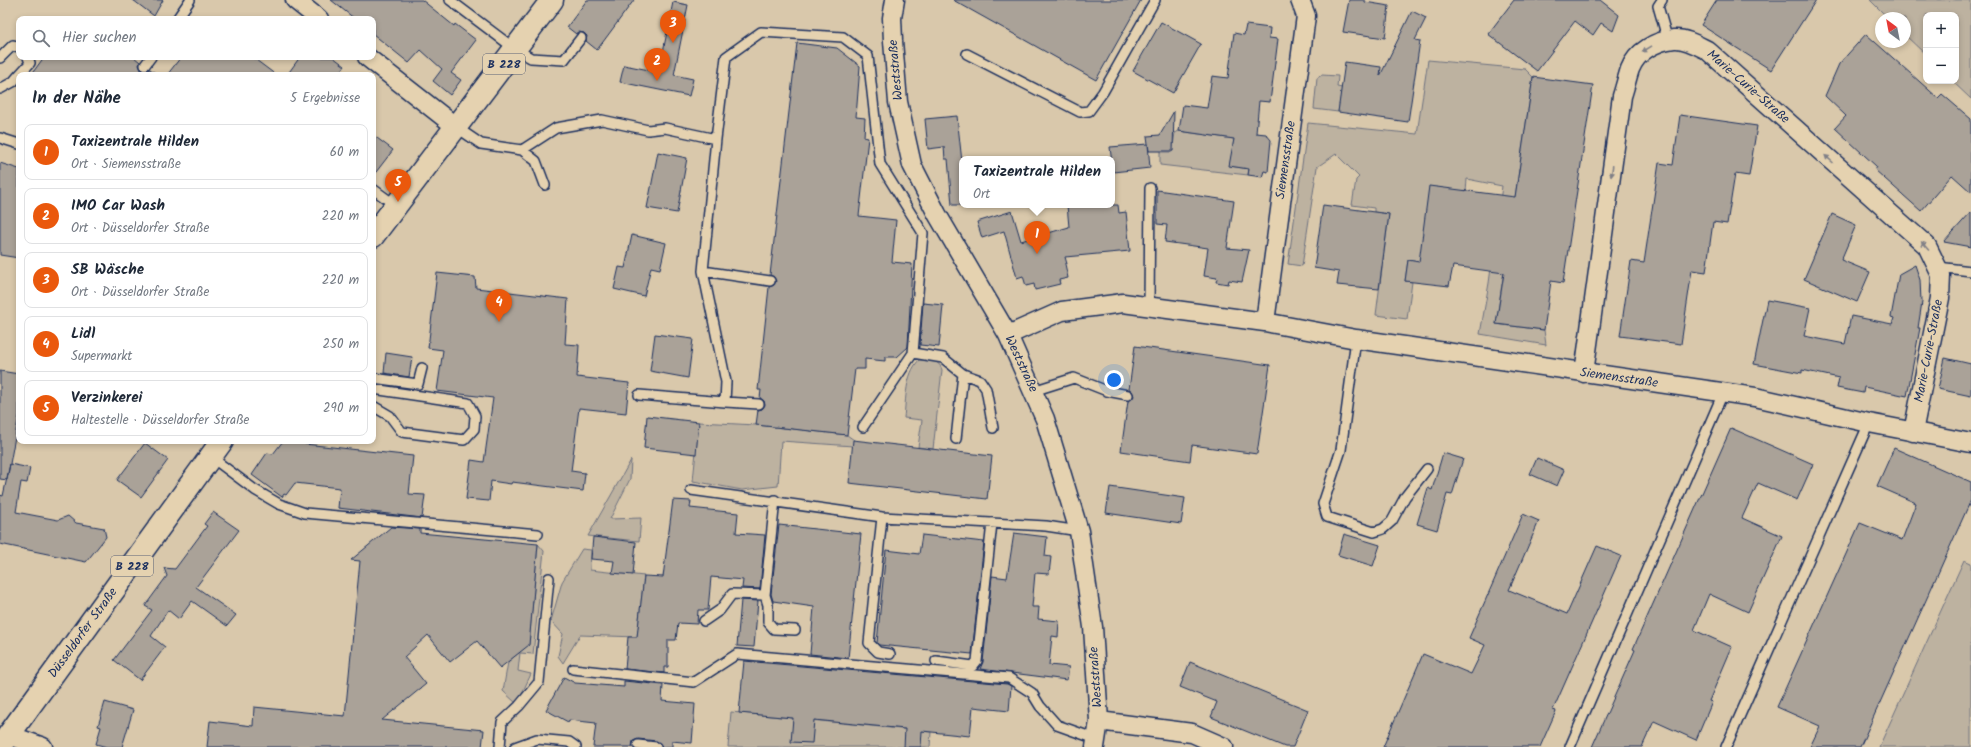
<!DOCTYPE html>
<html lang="de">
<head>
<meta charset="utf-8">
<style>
  body { margin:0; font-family:Kalam,sans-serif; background:#f6f6f7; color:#1f2937 }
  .controls { position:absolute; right:12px; top:12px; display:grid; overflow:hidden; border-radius:8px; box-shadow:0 2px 6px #0003 }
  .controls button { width:36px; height:36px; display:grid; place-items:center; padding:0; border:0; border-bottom:1px solid #e0e1e3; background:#fff; color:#1f2937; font:20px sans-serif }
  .compass { position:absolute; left:1875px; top:12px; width:36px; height:36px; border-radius:50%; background:#fff; box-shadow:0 2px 6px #0003; rotate:328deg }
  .you { position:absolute; left:1114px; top:380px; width:14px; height:14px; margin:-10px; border:3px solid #fff; border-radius:50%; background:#1a73e8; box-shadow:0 0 0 6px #1a73e833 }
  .badge { display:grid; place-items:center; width:26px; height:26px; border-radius:50%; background:#ea580c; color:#fff; font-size:13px; font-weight:700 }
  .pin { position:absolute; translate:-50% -33px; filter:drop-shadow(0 1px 2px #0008) }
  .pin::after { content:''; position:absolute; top:21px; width:14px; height:12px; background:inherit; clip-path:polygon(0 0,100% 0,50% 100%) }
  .popup { position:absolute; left:959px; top:156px; width:156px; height:52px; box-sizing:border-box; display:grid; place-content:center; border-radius:8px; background:#fff; filter:drop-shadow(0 1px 3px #0005); font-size:13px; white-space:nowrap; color:#747a83 }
  .popup b { font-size:15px; color:#1f2937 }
  .popup::after { content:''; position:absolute; left:50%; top:100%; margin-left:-8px; border:8px solid transparent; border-top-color:#fff }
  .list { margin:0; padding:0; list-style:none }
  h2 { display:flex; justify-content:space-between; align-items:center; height:52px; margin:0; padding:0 16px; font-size:17px }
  h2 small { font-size:13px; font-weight:400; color:#747a83 }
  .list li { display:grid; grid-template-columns:26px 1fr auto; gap:12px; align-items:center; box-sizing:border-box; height:56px; margin:0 8px 8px; padding:0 8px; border:1px solid #e0e1e3; border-radius:8px }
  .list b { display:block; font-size:15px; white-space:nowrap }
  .list p { margin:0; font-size:13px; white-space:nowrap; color:#747a83 }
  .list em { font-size:13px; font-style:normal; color:#747a83 }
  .icon { flex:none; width:22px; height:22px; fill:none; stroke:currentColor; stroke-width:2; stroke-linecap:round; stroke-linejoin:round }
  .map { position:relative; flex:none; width:1971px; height:747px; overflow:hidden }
  .search { position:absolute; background:#fff; box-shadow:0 2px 6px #0003; left:16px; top:16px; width:360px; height:44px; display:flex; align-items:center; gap:10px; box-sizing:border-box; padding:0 14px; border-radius:8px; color:#747a83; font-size:15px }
  .panel { position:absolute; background:#fff; box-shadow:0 2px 6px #0003; left:16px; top:72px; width:360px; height:372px; border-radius:8px }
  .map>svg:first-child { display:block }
  .green { fill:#bdb2a0; stroke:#6c707f }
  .building { fill:#aaa298; stroke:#1b2f5e }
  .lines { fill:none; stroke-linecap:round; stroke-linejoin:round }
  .lane-casing { stroke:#1b2f5e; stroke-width:12 }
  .street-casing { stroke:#1b2f5e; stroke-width:21 }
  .primary-casing { stroke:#1b2f5e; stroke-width:25 }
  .lane { stroke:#e5d2b0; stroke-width:9 }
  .street { stroke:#e5d2b0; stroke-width:18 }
  .primary { stroke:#e5d2b0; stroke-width:22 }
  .oneway { fill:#808087 }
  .labels { text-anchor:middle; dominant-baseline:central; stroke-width:4; stroke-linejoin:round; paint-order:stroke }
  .shield { fill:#e5d2b0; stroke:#586077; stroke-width:1 }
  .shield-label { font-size:12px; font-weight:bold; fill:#1b2f5e }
  .street-label { font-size:13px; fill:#1b2f5e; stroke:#e5d2b0 }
</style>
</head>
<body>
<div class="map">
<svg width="1971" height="747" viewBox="0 0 1971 747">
  <rect width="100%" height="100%" fill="#d9c8ab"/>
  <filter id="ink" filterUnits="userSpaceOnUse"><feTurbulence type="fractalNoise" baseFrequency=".025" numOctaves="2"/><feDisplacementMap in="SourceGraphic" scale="8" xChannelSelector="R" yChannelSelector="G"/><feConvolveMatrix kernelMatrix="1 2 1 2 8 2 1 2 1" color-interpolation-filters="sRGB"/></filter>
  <g filter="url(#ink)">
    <path class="green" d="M 1870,0 L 1971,0 L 1971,99 L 1952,81 L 1956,81 L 1956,15 L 1926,15 L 1926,55 L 1905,35 L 1905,18 L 1888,18 Z
      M 1428,60 L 1525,69 L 1533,77 L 1496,324 L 1544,330 L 1546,345 L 1480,334 L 1489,283 L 1502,186 L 1467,179 L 1466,191 L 1419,262 L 1408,260 L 1405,281 L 1412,282 L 1407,319 L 1376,315 L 1389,214 L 1374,212 L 1374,208 L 1352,205 L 1356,180 L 1359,177 L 1336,154 L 1317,167 L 1302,266 L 1288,264 L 1308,123 L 1417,134 Z
      M 1322,75 L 1338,76 L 1337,87 L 1342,88 L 1338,112 L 1314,109 L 1317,78 Z
      M 1179,131 L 1234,139 L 1230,166 L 1249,169 L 1248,175 L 1160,165 L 1160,152 L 1172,152 L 1175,133 Z
      M 919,360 C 929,360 939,359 942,370 L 933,449 L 918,447 L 922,420 L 904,418 C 906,399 905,375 919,360 Z
      M 699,422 L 756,425 L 847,435 L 854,440 L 853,446 L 781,441 L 778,486 L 742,490 L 693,481 Z
      M 631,460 L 630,479 L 610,519 L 641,518 L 639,541 L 588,536 Z
      M 538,544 L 544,551 L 533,654 L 520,653 L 518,671 L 531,674 L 517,704 L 503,691 L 508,662 L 529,644 Z
      M 582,549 L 591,550 L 590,570 L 644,576 L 637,637 L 580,635 L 563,663 L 558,656 L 563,634 L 551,621 L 562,582 Z
      M 1964,560 L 1971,563 L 1971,747 L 1879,747 Z
      M 731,712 L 931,732 L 930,747 L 728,747 Z"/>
    <path class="building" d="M 133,0 L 163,0 L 154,16 Z
      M 331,0 L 422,0 L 454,26 L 455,24 L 476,40 L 451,73 L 461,80 L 450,95 L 433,81 L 442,69 L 421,50 L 409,63 L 373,34 L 373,19 L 355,19 Z
      M 587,0 L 634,0 L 597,50 L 586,41 L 587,36 L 584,33 L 579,32 L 576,34 L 567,27 Z
      M 953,0 L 1141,0 L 1096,80 Z
      M 1349,0 L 1365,0 L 1365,2 L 1389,6 L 1385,38 L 1343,32 Z
      M 1514,0 L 1600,0 L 1619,15 L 1613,31 L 1601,23 L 1593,35 L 1575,21 L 1537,71 L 1488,34 Z
      M 1717,0 L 1816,0 L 1771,70 L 1701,25 Z
      M 673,2 L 688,5 L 674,75 L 693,79 L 689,96 L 620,82 L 624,65 L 659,72 Z
      M 1412,11 L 1426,18 L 1415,40 L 1420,41 L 1408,122 L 1338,112 L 1345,62 L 1381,67 L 1380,76 Z
      M 1161,22 L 1201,44 L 1173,93 L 1133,71 Z
      M 1246,25 L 1270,28 L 1269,38 L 1278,39 L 1270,102 L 1259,101 L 1256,133 L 1266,134 L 1271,140 L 1268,172 L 1264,171 L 1262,177 L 1248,175 L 1249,169 L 1229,166 L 1234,139 L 1179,131 L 1183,105 L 1207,108 L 1212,76 L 1228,78 L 1234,33 L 1244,35 Z
      M 1866,34 L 1938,98 L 1942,94 L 1971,119 L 1971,192 L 1952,175 L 1921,211 L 1875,170 L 1877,167 L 1835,128 L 1846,116 L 1825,96 L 1839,64 Z
      M 797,43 L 837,48 L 860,66 L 856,117 L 865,118 L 864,137 L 868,138 L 859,216 L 896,220 L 892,262 L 912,264 L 908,347 L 897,357 L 885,357 L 885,361 L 865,359 L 865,369 L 855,369 L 847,435 L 756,425 L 758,410 L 762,409 L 765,405 L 764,401 L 760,398 L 761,390 L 758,390 L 769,287 L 774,285 L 776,281 L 774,277 L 770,275 Z
      M 44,57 L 134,57 L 140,62 L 139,65 L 141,70 L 145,71 L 150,69 L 158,75 L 31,75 Z
      M 181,57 L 252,57 L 276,75 L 167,75 Z
      M 300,57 L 333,57 L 345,66 L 338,75 L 287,75 Z
      M 1533,77 L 1593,85 L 1563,283 L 1551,281 L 1544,330 L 1496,324 L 1504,273 L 1453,266 L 1449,286 L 1405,281 L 1408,260 L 1419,262 L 1429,186 L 1515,197 Z
      M 1174,111 L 1173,151 L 1149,151 L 1147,136 L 1160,135 Z
      M 1680,115 L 1757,126 L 1749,176 L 1735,174 L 1727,224 L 1713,222 L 1706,272 L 1692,270 L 1681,344 L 1620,336 L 1631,261 L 1644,263 L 1659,163 L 1673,165 Z
      M 957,116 L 962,162 L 962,205 L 952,205 L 948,159 L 945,159 L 944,147 L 928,149 L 925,119 Z
      M 373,135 L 393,150 L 373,176 Z
      M 1148,144 L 1150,168 L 1113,172 L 1110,147 Z
      M 658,152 L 687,158 L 677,213 L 647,208 Z
      M 0,163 L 19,169 L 19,258 L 0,255 Z
      M 1157,190 L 1234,201 L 1227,248 L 1249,250 L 1242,282 L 1229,280 L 1228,284 L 1216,282 L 1217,278 L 1204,276 L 1208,248 L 1165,242 L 1167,225 L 1157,224 Z
      M 1067,205 L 1118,205 L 1119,213 L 1126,212 L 1130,251 L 1065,257 L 1067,264 L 1065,264 L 1068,278 L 1059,280 L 1060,284 L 1035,290 L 1034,284 L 1026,286 L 1023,276 L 1017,278 L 1004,231 L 982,238 L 977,222 L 1012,211 L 1021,241 L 1069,227 Z
      M 1323,205 L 1389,214 L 1379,289 L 1337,285 L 1339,272 L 1314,268 Z
      M 1971,212 L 1971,247 L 1944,242 Z
      M 1832,214 L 1856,225 L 1841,260 L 1870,272 L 1857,302 L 1804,279 Z
      M 632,235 L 666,243 L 660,269 L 651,267 L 644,296 L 614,289 L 619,267 L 625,268 Z
      M 1915,265 L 1920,280 L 1921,301 L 1922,302 L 1918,328 L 1920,328 L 1907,396 L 1864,387 L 1863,393 L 1837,388 L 1839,378 L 1802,370 L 1802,373 L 1754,364 L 1767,300 L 1810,308 L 1804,336 L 1845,344 L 1851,316 L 1892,324 L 1894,318 L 1891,317 L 1899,274 Z
      M 437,273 L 475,277 L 476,288 L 568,299 L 565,344 L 579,345 L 577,377 L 629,383 L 626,413 L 579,408 L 571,471 L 585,473 L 583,491 L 512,482 L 511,484 L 491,481 L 489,501 L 466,499 L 471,460 L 484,462 L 493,398 L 437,391 L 443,350 L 428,348 Z
      M 923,303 L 943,305 L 939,347 L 920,345 Z
      M 655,334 L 693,339 L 688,378 L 650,371 Z
      M 1135,346 L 1270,365 L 1257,454 L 1192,445 L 1190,461 L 1121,451 L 1128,401 L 1132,399 L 1134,396 L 1132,391 L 1129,389 Z
      M 386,353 L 412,357 L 409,377 L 384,373 Z
      M 1945,358 L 1971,364 L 1971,396 L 1938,389 Z
      M 0,371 L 19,374 L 19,415 L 7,480 L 0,479 Z
      M 647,416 L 699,422 L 696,454 L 644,448 Z
      M 1731,428 L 1813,464 L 1797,500 L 1758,483 L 1742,518 L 1782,536 L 1748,612 L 1709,594 L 1694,630 L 1732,647 L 1709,701 L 1712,702 L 1696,740 L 1654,721 L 1642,747 L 1592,747 L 1635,650 L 1633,649 Z
      M 853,440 L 992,456 L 987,499 L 849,483 Z
      M 283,441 L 307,441 L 305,444 L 413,456 L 409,494 L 425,495 L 422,518 L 338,508 L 340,488 L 295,483 L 286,495 L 284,494 L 282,497 L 252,475 L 267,453 L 273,454 Z
      M 145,443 L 168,460 L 141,497 L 117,480 Z
      M 1894,448 L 1971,482 L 1971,500 L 1860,747 L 1810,747 L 1820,726 L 1777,707 L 1860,523 L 1902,540 L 1916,503 L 1877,486 Z
      M 1443,453 L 1463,459 L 1452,495 L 1447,494 L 1437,530 L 1417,524 L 1428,488 L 1432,490 Z
      M 1537,458 L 1564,470 L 1557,486 L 1530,474 Z
      M 10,464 L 30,468 L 27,483 L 21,482 L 16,512 L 58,520 L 68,516 L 76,523 L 104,528 L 106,537 L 86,562 L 0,544 L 0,495 L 3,496 Z
      M 1110,487 L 1185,498 L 1181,524 L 1106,513 Z
      M 673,500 L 691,501 L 690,508 L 738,513 L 736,533 L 765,535 L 760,589 L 742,588 L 743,580 L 711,577 L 708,610 L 698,610 L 697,624 L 678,623 L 676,640 L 668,640 L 668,667 L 664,667 L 664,673 L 625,669 L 628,637 L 637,637 L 644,576 L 663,577 Z
      M 213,512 L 239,530 L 196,587 L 236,615 L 227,626 L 192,601 L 179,619 L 168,610 L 151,636 L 165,647 L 140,680 L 114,660 L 152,610 L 145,606 L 167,576 L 164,568 L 175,569 L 207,526 L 204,524 Z
      M 1523,514 L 1539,521 L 1509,590 L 1567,614 L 1597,546 L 1621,556 L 1553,710 L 1556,711 L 1540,747 L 1383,747 L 1423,654 L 1471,674 L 1485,645 L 1469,638 Z
      M 779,525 L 861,534 L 848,658 L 810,654 L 814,607 L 773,601 L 771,594 Z
      M 391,527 L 420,529 L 420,533 L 538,544 L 529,645 L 500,668 L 477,641 L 450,662 L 428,635 L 404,657 L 426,684 L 382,720 L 484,730 L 482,747 L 207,747 L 210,721 L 253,726 L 254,707 L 345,716 L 360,561 L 351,560 Z
      M 1014,533 L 1047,537 L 1045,556 L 1051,557 L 1049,574 L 1035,573 L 1032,607 L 1039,607 L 1038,619 L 1059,621 L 1058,637 L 1052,636 L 1049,665 L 1069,667 L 1067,680 L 980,669 L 983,662 L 992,576 L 1007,578 Z
      M 1344,534 L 1380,545 L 1373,566 L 1338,555 Z
      M 922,535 L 984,542 L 972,654 L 879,645 L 877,643 L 886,550 L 919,554 Z
      M 593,537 L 636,542 L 633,575 L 612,573 L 614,561 L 591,559 Z
      M 741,600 L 758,601 L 754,647 L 737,646 Z
      M 744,661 L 1007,684 L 1011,686 L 1009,711 L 973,707 L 970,736 L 922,731 L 921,747 L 904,747 L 905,729 L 814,720 L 812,743 L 791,742 L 793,718 L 739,713 Z
      M 1190,662 L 1308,710 L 1293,747 L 1285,747 L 1211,717 L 1217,702 L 1180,687 Z
      M 564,677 L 575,683 L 624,687 L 624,681 L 663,685 L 662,701 L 695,704 L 692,743 L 672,741 L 672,747 L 662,747 L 657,741 L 638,739 L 633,741 L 632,747 L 593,747 L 596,723 L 569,720 L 568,722 L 546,710 Z
      M 105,702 L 133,710 L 122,747 L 107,747 L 96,744 L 101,727 L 98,726 Z"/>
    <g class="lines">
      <g class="lane-casing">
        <path id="lane" d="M 450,0 L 515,49 L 531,58 L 564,60 L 581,38
          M 1662,0 L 1658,6 L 1668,41
          M 177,19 L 190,0
          M 967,54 L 1080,112 L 1089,111 L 1103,92 L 1155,0
          M 0,58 L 13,45 L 19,47
          M 145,65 L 151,57
          M 19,75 L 30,63 L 28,57
          M 0,89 L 13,82 L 19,75
          M 456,127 L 481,144 L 522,150 L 536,161 L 545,185
          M 0,138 L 19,144
          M 716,139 L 703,271 L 726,382 L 725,402 L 759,404
          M 522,150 L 556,128 L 602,120 L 648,130 L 665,128 L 716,139 L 726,57 L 761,32 L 843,37 L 868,56 L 880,164 L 923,233 L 913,353 L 943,358 L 963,374 L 956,439
          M 373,189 L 395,205
          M 1938,267 L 1971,271
          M 703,271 L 770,281
          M 1149,307 L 1150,188
          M 1356,339 L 1341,450 L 1323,504 L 1327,517 L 1374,532 L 1383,529 L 1392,521 L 1405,497 L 1427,469
          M 963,374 L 980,380 L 986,389 L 993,428
          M 373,378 L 418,384 L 422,368
          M 373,389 L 468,403 L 475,416 L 474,429 L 464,440 L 402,432 L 390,416 L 373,406
          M 1033,391 L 1074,378 L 1107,391 L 1128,395
          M 639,395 L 725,402
          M 863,427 L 913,353
          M 211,457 L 255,490 L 279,504 L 305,513 L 538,534
          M 691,490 L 882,517 L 1046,526 L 1079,531
          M 882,517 L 869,643 L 878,652 L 890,654
          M 765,595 L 768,605 L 768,622 L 774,629 L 795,630
          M 704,621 L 720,610 L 732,594 L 765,595 L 775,500
          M 936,661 L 973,666 L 977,661 L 992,523
          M 573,669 L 694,682 L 737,654 L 1009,678 L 1032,693 L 1040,706 L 1057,725 L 1096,739
          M 638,745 L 656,747
          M 500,747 L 502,722 L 519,706 L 539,682 L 549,578
          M 515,747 L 537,739 L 569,742 L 576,747
          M 1570,747 L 1723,393
          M 1726,747 L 1869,423"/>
      </g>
      <g class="street-casing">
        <path id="street" d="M 295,0 L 319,19
          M 895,0 L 892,18 L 893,41 L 898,102 L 912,165 L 937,214 L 1008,335 L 1045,419 L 1079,531 L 1093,627 L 1099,721 L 1095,747
          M 367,57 L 455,126
          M 1265,322 L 1306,16 L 1300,0
          M 1008,335 L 1062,311 L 1123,303 L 1265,322 L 1356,339 L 1755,397 L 1869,423 L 1971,443
          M 1584,373 L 1622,96 C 1625,87 1627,78 1630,69 C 1637,51 1656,41 1674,39 C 1685,38 1697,45 1707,50 L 1927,246 L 1941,275 L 1940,298 L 1913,432
          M 1099,721 L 1192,733 L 1224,747
          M 9,735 L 43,747"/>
      </g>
      <g class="primary-casing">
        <path id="primary" d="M 373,236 L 552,0
          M 0,747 L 222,441"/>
      </g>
      <use href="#lane" class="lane"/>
      <use href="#street" class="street"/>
      <use href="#primary" class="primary"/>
    </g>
    <defs><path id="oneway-solid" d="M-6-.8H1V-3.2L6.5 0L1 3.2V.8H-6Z"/></defs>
    <g class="oneway">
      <use href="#oneway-solid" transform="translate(1647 49) rotate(148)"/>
      <use href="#oneway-solid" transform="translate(1829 159) rotate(-138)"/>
      <use href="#oneway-solid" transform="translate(1612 171) rotate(98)"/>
      <use href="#oneway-solid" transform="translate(1925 246) rotate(-131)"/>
    </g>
  </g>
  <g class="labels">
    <g class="shield">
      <rect x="483" y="54" width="42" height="20" rx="3"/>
      <rect x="111" y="556" width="42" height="20" rx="3"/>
    </g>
    <g class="shield-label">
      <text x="504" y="64">B 228</text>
      <text x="132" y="566">B 228</text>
    </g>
    <g class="street-label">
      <text transform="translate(896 70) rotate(-95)">Weststraße</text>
      <text transform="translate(1748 87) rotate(41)">Marie-Curie-Straße</text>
      <text transform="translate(1286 160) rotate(-82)">Siemensstraße</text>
      <text transform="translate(1929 351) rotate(-79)">Marie-Curie-Straße</text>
      <text transform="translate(1021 364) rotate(65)">Weststraße</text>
      <text transform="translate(1619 378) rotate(8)">Siemensstraße</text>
      <text transform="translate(83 633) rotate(-54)">Düsseldorfer Straße</text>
      <text transform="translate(1096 677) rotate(-94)">Weststraße</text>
    </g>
  </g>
</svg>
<div class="controls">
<button>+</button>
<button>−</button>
</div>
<svg class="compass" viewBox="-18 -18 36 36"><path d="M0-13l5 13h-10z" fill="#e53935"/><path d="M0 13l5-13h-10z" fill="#747a83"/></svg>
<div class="you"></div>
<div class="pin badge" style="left:1037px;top:254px">1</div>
<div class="popup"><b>Taxizentrale Hilden</b>Ort</div>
<div class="pin badge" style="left:657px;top:81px">2</div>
<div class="pin badge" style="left:673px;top:43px">3</div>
<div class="pin badge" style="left:499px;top:322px">4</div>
<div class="pin badge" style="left:398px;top:202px">5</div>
<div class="search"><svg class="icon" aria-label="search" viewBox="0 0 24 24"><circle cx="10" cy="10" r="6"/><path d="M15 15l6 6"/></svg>Hier suchen</div>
<section class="panel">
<h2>In der Nähe<small>5 Ergebnisse</small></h2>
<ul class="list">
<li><span class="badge">1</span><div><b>Taxizentrale Hilden</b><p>Ort · Siemensstraße</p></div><em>60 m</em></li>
<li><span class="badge">2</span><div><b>IMO Car Wash</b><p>Ort · Düsseldorfer Straße</p></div><em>220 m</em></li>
<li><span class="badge">3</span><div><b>SB Wäsche</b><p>Ort · Düsseldorfer Straße</p></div><em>220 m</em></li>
<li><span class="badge">4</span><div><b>Lidl</b><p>Supermarkt</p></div><em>250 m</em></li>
<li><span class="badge">5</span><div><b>Verzinkerei</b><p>Haltestelle · Düsseldorfer Straße</p></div><em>290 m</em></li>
</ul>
</section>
</div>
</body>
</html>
